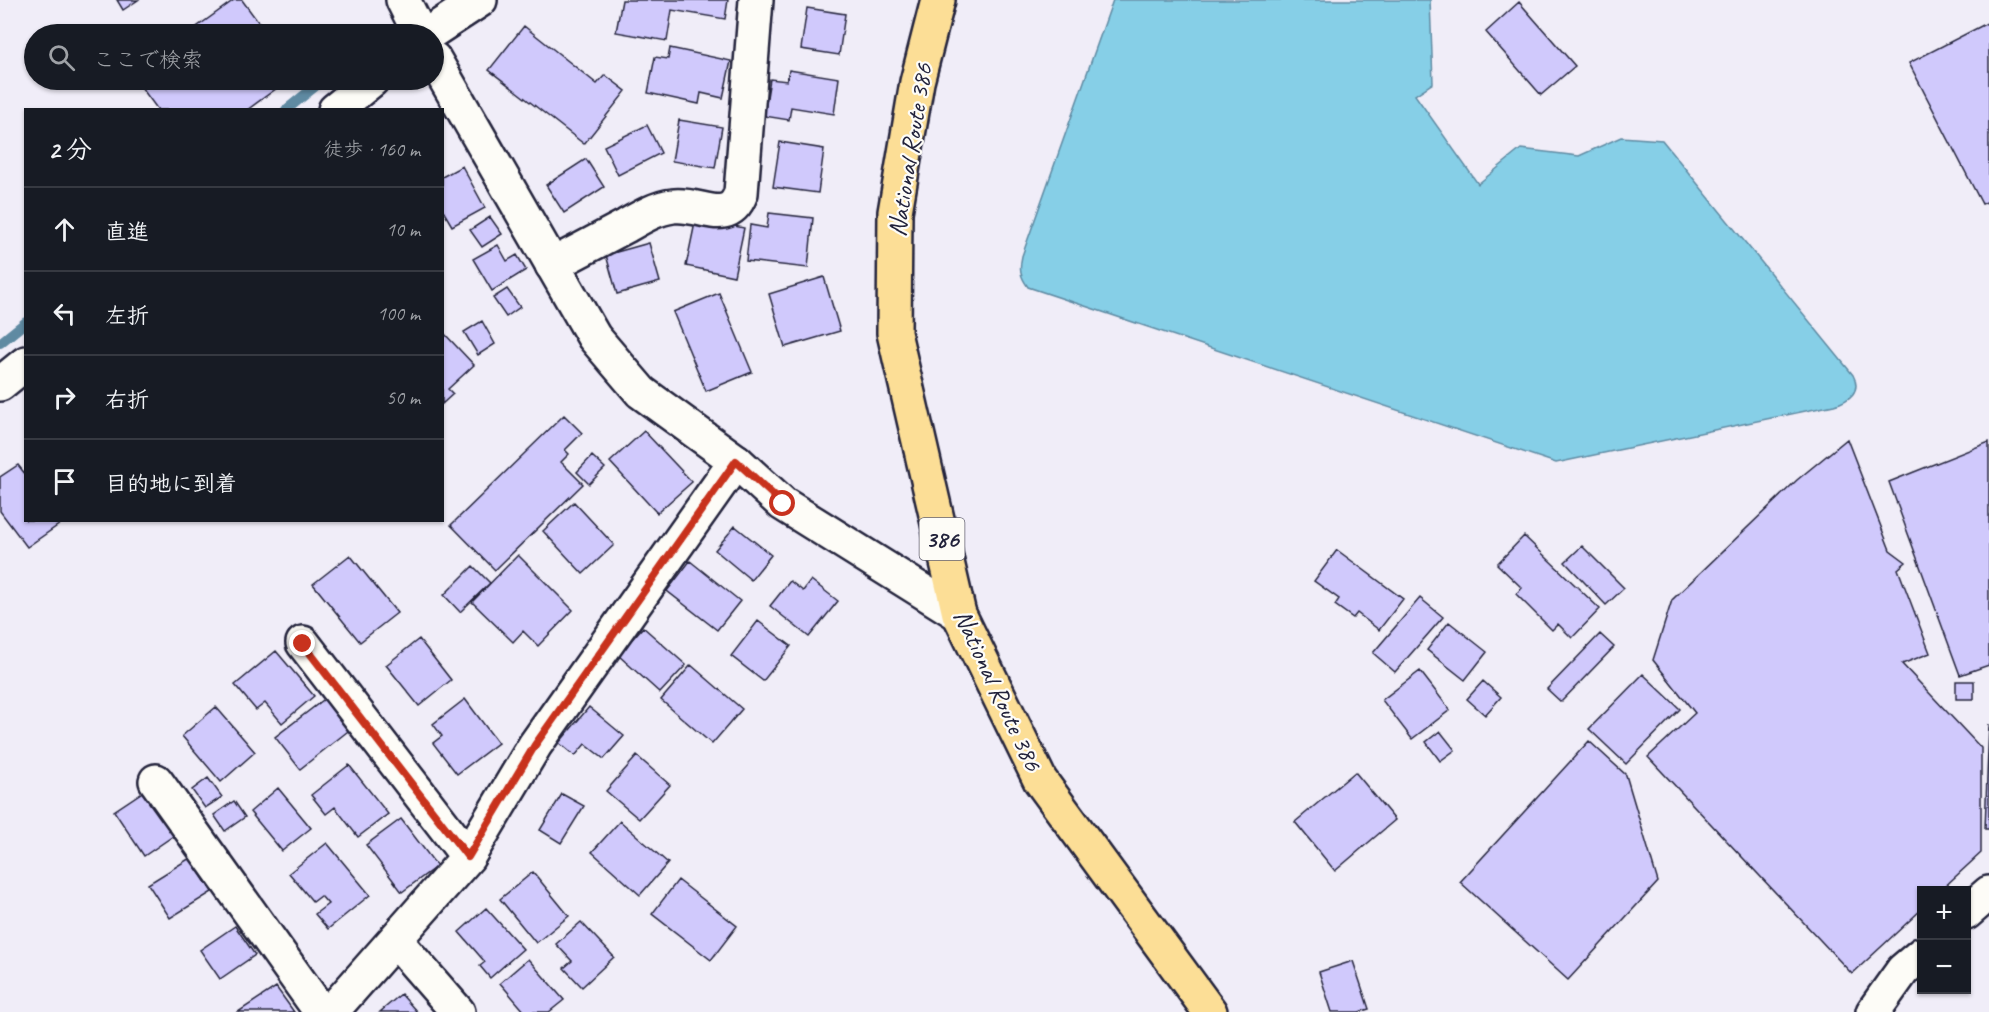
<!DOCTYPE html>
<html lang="ja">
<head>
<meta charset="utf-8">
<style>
  body { margin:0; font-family:Caveat,"Klee One",sans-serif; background:#242831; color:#f1f3f6 }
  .controls { position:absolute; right:18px; bottom:18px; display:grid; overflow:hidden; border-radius:0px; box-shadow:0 2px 4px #0004 }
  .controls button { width:54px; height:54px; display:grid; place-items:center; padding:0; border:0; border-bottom:2px solid #363941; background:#171b24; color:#f1f3f6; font:30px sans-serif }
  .stop { position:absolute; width:18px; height:18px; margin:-14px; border:4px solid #c8321e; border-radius:50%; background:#fff }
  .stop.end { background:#c8321e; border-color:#fff; box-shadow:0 2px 6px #0008 }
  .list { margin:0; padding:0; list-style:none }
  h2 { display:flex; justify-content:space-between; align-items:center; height:78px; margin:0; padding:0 24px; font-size:26px }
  h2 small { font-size:20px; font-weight:400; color:#9ea1a6 }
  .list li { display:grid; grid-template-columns:39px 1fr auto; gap:18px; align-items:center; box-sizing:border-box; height:84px; padding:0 24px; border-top:2px solid #363941 }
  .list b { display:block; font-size:22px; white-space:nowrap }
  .list em { font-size:20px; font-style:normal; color:#9ea1a6 }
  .icon { flex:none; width:33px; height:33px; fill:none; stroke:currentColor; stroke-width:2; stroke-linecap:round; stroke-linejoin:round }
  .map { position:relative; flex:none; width:1989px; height:1012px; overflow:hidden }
  .search { position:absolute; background:#171b24; box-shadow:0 2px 4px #0004; left:24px; top:24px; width:420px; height:66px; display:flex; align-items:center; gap:15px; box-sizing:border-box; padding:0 21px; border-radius:33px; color:#9ea1a6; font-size:22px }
  .panel { position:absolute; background:#171b24; box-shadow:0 2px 4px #0004; left:24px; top:108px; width:420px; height:414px; border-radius:0px }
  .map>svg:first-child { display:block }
  .water { fill:#86cfe7; stroke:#5e8aa2; stroke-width:1.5 }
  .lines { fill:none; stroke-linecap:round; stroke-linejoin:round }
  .stream { stroke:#5e8aa2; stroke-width:10 }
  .building { fill:#d0c9fc; stroke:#22223b; stroke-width:1.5 }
  .minor-casing { stroke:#22223b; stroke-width:38 }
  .tertiary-casing { stroke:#22223b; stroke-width:38 }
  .trunk-casing { stroke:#22223b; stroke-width:38 }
  .minor { stroke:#fdfcf7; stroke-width:33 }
  .tertiary { stroke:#fdfcf7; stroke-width:33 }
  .trunk { stroke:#fcde96; stroke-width:33 }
  .route { stroke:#c8321e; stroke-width:8 }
  .labels { text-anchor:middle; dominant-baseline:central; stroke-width:4.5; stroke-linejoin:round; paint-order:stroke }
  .shield { fill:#fdfcf7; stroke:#646373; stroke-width:1.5 }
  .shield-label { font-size:24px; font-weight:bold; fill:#22223b }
  .street-label { font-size:26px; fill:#22223b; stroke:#fdfcf7 }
</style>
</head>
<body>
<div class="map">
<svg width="1989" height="1012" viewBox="0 0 1989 1012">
  <rect width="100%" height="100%" fill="#f0edf8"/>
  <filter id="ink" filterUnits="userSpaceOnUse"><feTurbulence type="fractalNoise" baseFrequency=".0167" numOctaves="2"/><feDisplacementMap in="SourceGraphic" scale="12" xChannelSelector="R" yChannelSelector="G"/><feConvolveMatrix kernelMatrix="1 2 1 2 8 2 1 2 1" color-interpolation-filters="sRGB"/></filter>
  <g filter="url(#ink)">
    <path class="water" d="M 1113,0 L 1430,0 L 1433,83 L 1415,95 L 1478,184 L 1521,149 L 1579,156 L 1621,137 L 1662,140 L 1853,375 C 1862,391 1849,401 1834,405 L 1556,463 L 1028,287 C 1020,276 1019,270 1022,256 Z"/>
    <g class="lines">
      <path class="stream" d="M 286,110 L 323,80
        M 0,343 L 26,322"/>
    </g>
    <path class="building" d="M 117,0 L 138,0 L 123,10 Z
      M 234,0 L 242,0 L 267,34 L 187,34 Z
      M 622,0 L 728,0 L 725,19 L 672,10 L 667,41 L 616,32 Z
      M 1519,2 L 1575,66 L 1541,95 L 1486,32 Z
      M 807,8 L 845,14 L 839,55 L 801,49 Z
      M 1989,22 L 1989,201 L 1982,204 L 1909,63 Z
      M 524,26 L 597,84 L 605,75 L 626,91 L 584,144 L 489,70 Z
      M 670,48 L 731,61 L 723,98 L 701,93 L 699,104 L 648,93 L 655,57 L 668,59 Z
      M 789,70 L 839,78 L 834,114 L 791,107 L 789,120 L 764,116 L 770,79 L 787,81 Z
      M 136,80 L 288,80 L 247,110 L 158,110 Z
      M 679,120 L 722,127 L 715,168 L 672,161 Z
      M 647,125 L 661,153 L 618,175 L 604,146 Z
      M 780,142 L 824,149 L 818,193 L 773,187 Z
      M 586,159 L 604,187 L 564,213 L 546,185 Z
      M 462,166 L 485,208 L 452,226 L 442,209 L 442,177 Z
      M 769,213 L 813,218 L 808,268 L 746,261 L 750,225 L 767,228 Z
      M 490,217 L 502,234 L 482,247 L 470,230 Z
      M 696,218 L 744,228 L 734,276 L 686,266 Z
      M 649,243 L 660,282 L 617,294 L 606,255 Z
      M 498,245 L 507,261 L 517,255 L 526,270 L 492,291 L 473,259 Z
      M 824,277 L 840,331 L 785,347 L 769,294 Z
      M 507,289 L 520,307 L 506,317 L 493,298 Z
      M 719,293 L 752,372 L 706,391 L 673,312 Z
      M 482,321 L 495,344 L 478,355 L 464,332 Z
      M 442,331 L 474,365 L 448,389 L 453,394 L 442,404 Z
      M 564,415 L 582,433 L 565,450 L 569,454 L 561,462 L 583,484 L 495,570 L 451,525 Z
      M 644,431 L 692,482 L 657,513 L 610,462 Z
      M 1847,439 L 1890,550 L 1906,562 L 1898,569 L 1930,653 L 1902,664 L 1981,748 L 1981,853 L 1941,890 L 1922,890 L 1922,909 L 1852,974 L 1648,757 L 1695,713 L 1653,660 L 1672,600 L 1797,480 Z
      M 1989,442 L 1989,665 L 1960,675 L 1889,482 Z
      M 592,456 L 605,468 L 589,484 L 577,472 Z
      M 18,465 L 26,475 L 26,520 L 58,520 L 60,524 L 27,547 L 0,511 L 0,477 Z
      M 574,502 L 614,545 L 583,574 L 543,531 Z
      M 735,526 L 771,555 L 751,580 L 715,550 Z
      M 1524,536 L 1600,609 L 1572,638 L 1558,624 L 1552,630 L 1516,594 L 1522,588 L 1497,564 Z
      M 1582,546 L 1624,588 L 1606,605 L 1565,562 Z
      M 1337,550 L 1403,599 L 1379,630 L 1357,613 L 1353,618 L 1335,605 L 1339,599 L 1314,581 Z
      M 350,555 L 397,613 L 360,642 L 313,584 Z
      M 518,555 L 573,610 L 538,646 L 523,631 L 513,642 L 472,602 Z
      M 690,561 L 740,601 L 717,630 L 667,591 Z
      M 473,566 L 490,583 L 460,612 L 444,595 Z
      M 811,580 L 838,601 L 809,637 L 770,606 L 790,581 L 803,591 Z
      M 1420,598 L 1443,617 L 1395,672 L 1373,653 Z
      M 758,621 L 791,646 L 763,681 L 731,656 Z
      M 1449,622 L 1487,652 L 1465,680 L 1427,650 Z
      M 643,627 L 686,665 L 660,693 L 618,655 Z
      M 1600,634 L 1614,647 L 1561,702 L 1547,689 Z
      M 419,639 L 451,680 L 419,706 L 386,665 Z
      M 276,651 L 314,696 L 282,723 L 265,703 L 256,710 L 235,685 Z
      M 691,665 L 742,709 L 712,744 L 661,700 Z
      M 1420,671 L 1450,710 L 1412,739 L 1382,700 Z
      M 1643,674 L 1680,709 L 1626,764 L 1589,729 Z
      M 1483,681 L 1501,697 L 1485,715 L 1467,699 Z
      M 1956,681 L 1974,681 L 1974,699 L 1956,699 Z
      M 327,697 L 352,728 L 300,769 L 275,737 Z
      M 465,699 L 498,743 L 457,774 L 433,743 L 442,736 L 433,724 Z
      M 216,707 L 255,752 L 221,782 L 182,736 Z
      M 589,707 L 624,736 L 604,759 L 585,744 L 575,756 L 559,743 Z
      M 1989,724 L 1989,829 L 1985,829 Z
      M 1440,731 L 1455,750 L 1440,761 L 1426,742 Z
      M 1589,741 L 1626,775 L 1658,882 L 1568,980 L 1460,882 Z
      M 637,756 L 670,785 L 639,819 L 606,791 Z
      M 349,765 L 388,814 L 358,837 L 335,807 L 326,814 L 311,795 Z
      M 1355,772 L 1395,820 L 1335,871 L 1295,822 Z
      M 208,778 L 222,797 L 205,808 L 192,790 Z
      M 278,788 L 311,828 L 282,851 L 250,812 Z
      M 147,789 L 176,834 L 144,856 L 114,811 Z
      M 562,794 L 584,806 L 561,843 L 540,830 Z
      M 234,801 L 245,817 L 225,831 L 214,815 Z
      M 401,819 L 437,866 L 402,892 L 366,845 Z
      M 620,821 L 668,863 L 640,895 L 592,852 Z
      M 327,843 L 370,895 L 328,929 L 315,914 L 328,904 L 321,896 L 313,902 L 289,873 Z
      M 190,858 L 212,892 L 170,918 L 148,884 Z
      M 533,872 L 569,916 L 536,943 L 500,899 Z
      M 678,880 L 737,926 L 711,960 L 652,914 Z
      M 486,908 L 523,949 L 490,978 L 480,966 L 485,962 L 459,932 Z
      M 581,922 L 614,957 L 582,987 L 564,968 L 572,961 L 556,944 Z
      M 235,926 L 255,955 L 220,979 L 200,950 Z
      M 528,959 L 564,1000 L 549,1012 L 525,1012 L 500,983 Z
      M 1353,961 L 1369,1009 L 1359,1012 L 1332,1012 L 1319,972 Z
      M 276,987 L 294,1012 L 238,1012 Z
      M 401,994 L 417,1012 L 380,1012 Z"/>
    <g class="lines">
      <g class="minor-casing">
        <path id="minor" d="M 428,34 L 480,0
          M 552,265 C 577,252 601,239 626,226 C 640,218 656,208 673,206 C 700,202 728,228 741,193 L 756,0
          M 303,643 L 468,857
          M 156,781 L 321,1012
          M 395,940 L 458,1012
          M 331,1012 L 468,857 L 535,745 L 736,461"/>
      </g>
      <g class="tertiary-casing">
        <path id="tertiary" d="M 403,0 L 420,34
          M 434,59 L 594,337 L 641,392 L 736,461 L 783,504 L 959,614
          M 335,110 L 372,80
          M 0,384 L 26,363
          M 1966,913 L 1989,893
          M 1873,1012 L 1903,970 L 1922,954"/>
      </g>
      <g class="trunk-casing">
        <path id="trunk" d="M 938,0 L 917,82 L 895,212 L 894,333 L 959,614 L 1040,780 L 1210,1012"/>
      </g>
      <use href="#minor" class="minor"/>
      <use href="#tertiary" class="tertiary"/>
      <use href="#trunk" class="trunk"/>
    </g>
  </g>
  <g class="lines" filter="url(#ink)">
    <path class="route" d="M 303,644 L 468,857 L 535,745 L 736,461 L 783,504"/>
  </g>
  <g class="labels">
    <rect class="shield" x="919.5" y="518" width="45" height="42" rx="4.5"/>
    <g class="shield-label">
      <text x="942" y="539">386</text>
    </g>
    <g class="street-label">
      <text transform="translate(910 150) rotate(-81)">National Route 386</text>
      <text transform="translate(998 690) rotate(65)">National Route 386</text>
    </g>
  </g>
</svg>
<div class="controls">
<button>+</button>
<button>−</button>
</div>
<div class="stop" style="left:783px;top:504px"></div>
<div class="stop end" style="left:303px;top:644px"></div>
<div class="search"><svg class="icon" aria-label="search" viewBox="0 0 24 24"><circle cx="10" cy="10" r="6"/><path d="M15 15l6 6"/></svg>ここで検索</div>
<section class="panel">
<h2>2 分<small>徒歩 · 160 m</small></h2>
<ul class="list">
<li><svg class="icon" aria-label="ahead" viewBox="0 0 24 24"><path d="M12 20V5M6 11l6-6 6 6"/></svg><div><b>直進</b></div><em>10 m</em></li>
<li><svg class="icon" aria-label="left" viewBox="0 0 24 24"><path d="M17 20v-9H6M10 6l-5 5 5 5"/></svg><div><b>左折</b></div><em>100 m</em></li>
<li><svg class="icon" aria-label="right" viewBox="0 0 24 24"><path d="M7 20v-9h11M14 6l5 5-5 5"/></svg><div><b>右折</b></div><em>50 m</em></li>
<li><svg class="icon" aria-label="arrive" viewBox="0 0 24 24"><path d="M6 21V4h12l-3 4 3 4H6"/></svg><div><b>目的地に到着</b></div></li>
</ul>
</section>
</div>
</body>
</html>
